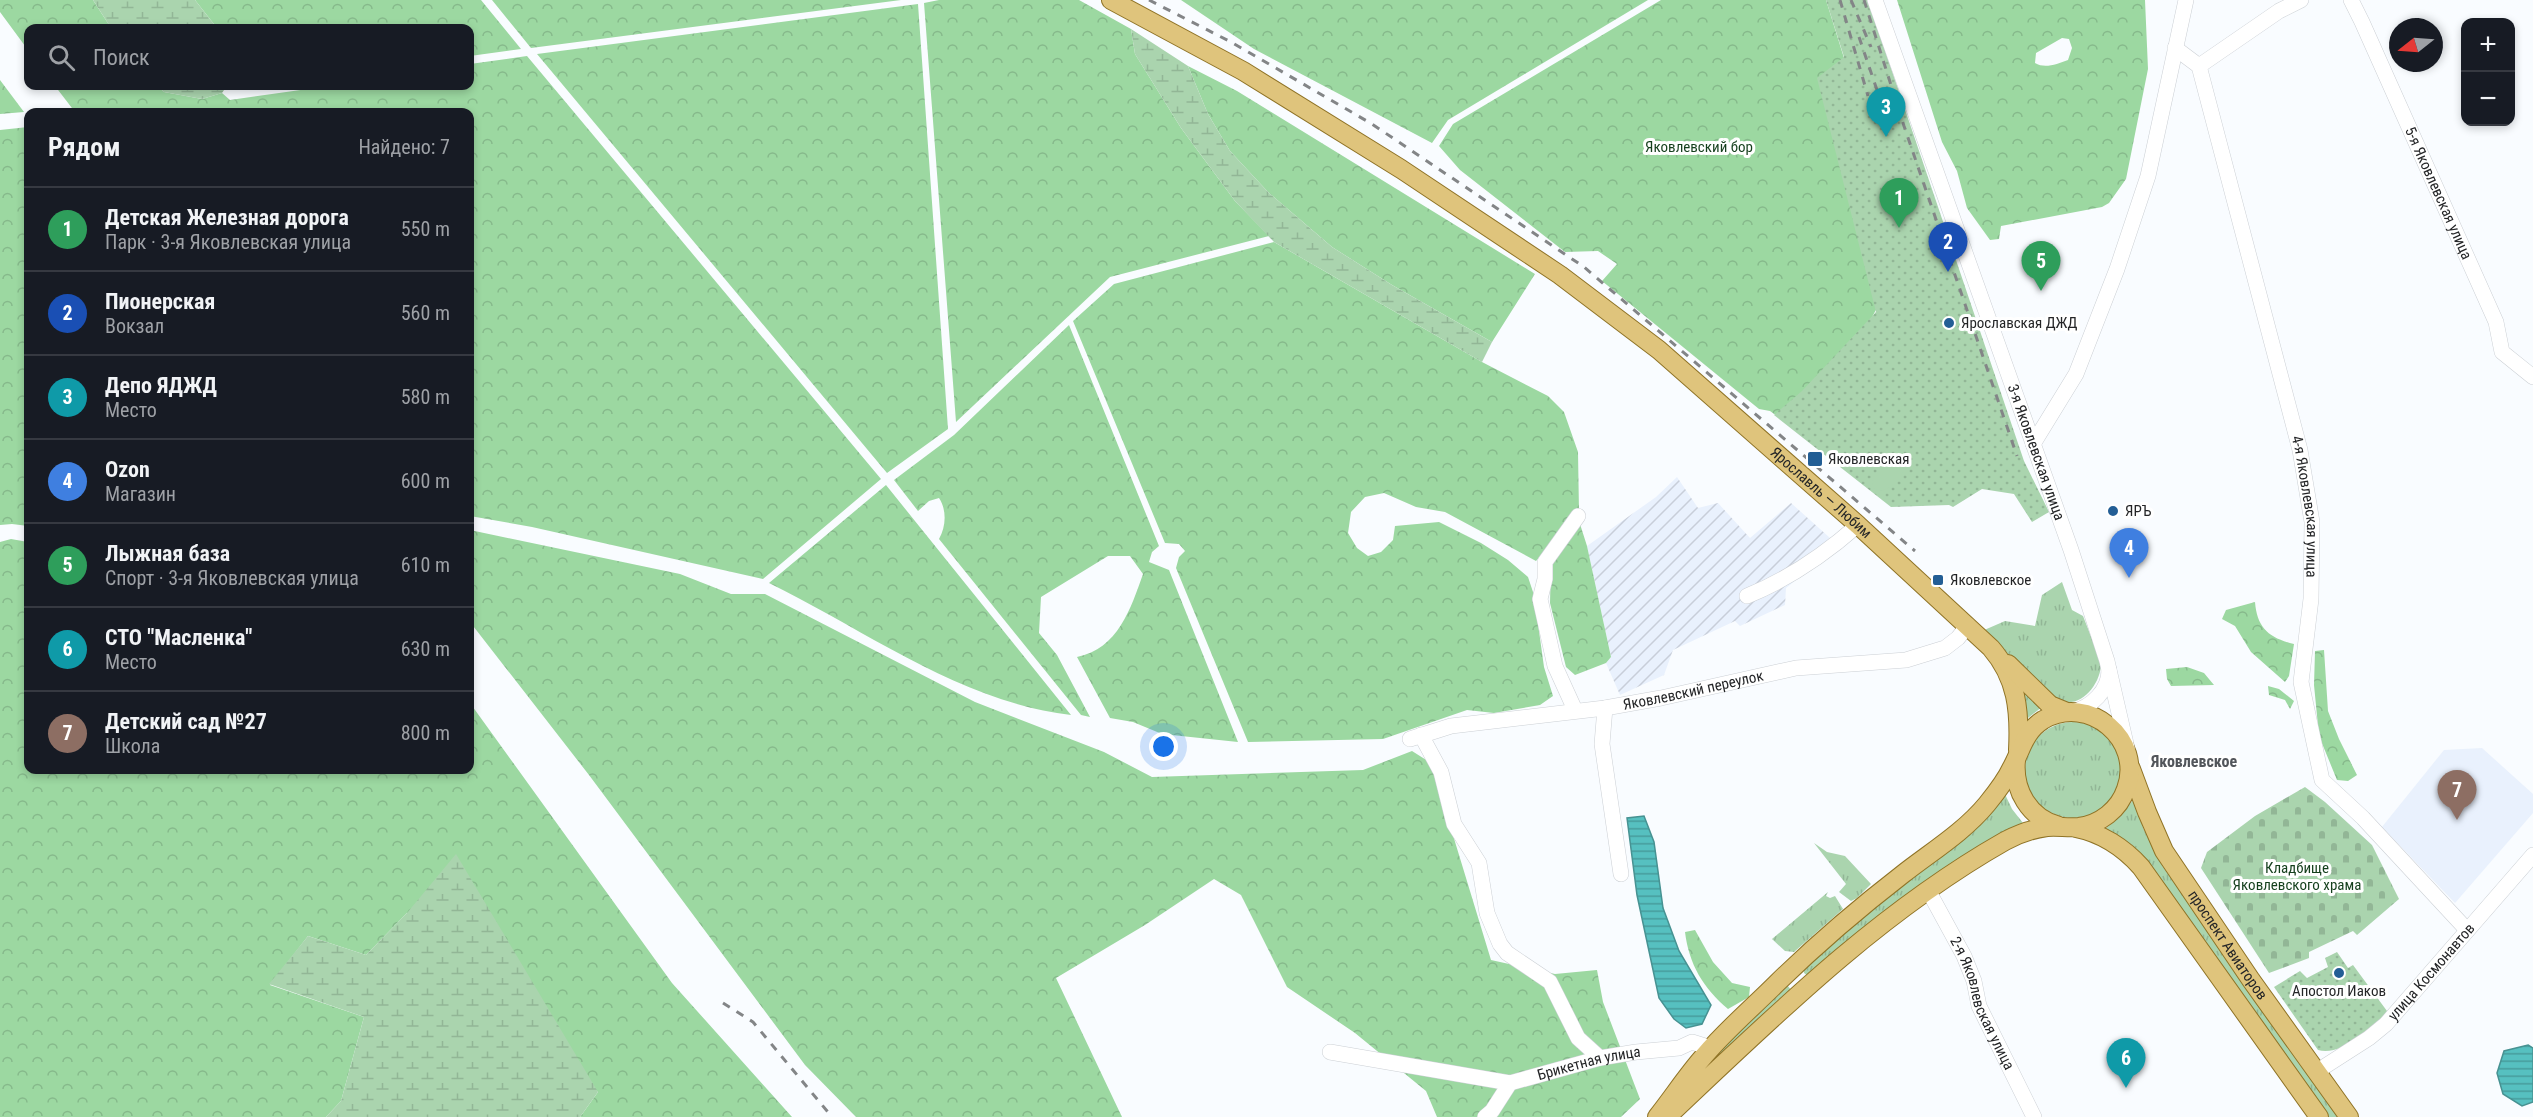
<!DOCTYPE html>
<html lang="ru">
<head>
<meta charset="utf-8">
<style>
  body { margin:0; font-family:"Roboto Condensed",sans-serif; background:#20242c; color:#f1f3f6 }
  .controls { position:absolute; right:18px; top:18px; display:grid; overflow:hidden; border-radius:12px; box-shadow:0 3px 9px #0003 }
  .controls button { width:54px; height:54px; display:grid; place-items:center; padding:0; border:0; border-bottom:2px solid #363941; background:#171b24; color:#f1f3f6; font:30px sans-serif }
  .compass { position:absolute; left:2389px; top:18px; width:54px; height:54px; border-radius:50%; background:#171b24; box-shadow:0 3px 9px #0003; rotate:253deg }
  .you { position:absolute; left:1164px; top:747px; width:21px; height:21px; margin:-15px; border:4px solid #fff; border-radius:50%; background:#1a73e8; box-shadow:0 0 0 9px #1a73e833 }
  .badge { display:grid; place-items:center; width:39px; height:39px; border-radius:50%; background:#7c3aed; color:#fff; font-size:20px; font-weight:700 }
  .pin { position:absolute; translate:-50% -50px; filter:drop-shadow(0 2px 3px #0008) }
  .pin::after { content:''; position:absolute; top:32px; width:21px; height:18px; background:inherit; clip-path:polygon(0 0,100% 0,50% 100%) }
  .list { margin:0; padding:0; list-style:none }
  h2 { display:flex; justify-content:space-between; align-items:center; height:78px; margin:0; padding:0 24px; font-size:26px }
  h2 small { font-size:20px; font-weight:400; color:#9ea1a6 }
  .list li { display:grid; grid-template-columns:39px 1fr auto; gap:18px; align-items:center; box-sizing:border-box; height:84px; padding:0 24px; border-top:2px solid #363941 }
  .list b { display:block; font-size:22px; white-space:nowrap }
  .list p { margin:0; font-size:20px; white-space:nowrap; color:#9ea1a6 }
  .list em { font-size:20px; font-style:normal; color:#9ea1a6 }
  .icon { flex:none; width:33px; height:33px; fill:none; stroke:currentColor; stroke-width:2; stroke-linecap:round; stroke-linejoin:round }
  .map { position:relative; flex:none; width:2533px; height:1117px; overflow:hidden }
  .search { position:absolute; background:#171b24; box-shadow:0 3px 9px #0003; left:24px; top:24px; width:450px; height:66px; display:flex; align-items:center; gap:15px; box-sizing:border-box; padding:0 21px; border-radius:12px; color:#9ea1a6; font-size:22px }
  .panel { position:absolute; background:#171b24; box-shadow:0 3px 9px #0003; left:24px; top:108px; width:450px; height:666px; border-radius:12px }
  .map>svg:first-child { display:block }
  .built { fill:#e9f1fd }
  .industrial { fill:url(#industrial-furrows) }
  .grass { fill:url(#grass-tufts) }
  .forest { fill:url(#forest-crowns); fill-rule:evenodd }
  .wetland { fill:url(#wetland-marsh) }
  .cemetery { fill:url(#cemetery-stones) }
  .park { fill:url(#park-dots) }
  .pitch { fill:#aad4ae }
  .water { fill:url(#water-rules); stroke:#479292; stroke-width:1.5 }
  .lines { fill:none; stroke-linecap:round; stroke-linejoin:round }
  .minor-casing { stroke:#ccd0d5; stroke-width:16 }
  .major-casing { stroke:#8f7326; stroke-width:20 }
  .minor { stroke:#fff; stroke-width:15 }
  .major { stroke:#dfc47c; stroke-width:18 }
  .rail { stroke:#838587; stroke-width:3; stroke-dasharray:8 8; stroke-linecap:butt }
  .poi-dot { fill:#235e95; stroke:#fff; stroke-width:2 }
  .labels { text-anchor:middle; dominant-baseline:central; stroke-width:6; stroke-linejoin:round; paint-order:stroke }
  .park-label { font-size:15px; fill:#143f1c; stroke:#fff }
  .street-label { font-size:15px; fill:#242527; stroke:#fff }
  .poi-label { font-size:15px; fill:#242527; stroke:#fff; text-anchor:start }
  .neighbourhood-label { font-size:16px; font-weight:bold; fill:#53565b; stroke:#fff }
</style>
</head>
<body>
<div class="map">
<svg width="2533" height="1117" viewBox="0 0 2533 1117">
  <defs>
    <pattern id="industrial-furrows" width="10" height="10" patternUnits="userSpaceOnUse" patternTransform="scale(1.5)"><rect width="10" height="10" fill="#e9f1fd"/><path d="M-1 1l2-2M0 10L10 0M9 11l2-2" fill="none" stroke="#c8ced9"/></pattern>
    <pattern id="grass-tufts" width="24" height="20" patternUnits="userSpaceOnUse" patternTransform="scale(1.5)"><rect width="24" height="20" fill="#aad4ae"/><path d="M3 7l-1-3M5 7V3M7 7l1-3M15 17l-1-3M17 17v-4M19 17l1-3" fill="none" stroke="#92b696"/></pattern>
    <pattern id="forest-crowns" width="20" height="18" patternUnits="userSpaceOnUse" patternTransform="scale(1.5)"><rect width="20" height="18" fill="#9cd8a1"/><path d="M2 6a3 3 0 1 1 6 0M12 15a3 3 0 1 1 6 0" fill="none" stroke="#86b98b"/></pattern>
    <pattern id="wetland-marsh" width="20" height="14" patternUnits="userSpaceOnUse" patternTransform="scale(1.5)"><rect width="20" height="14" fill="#aad4ae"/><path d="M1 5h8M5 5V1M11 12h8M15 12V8" fill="none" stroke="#92b696"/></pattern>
    <pattern id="cemetery-stones" width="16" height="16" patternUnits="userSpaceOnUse" patternTransform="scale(1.5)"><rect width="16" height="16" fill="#aad4ae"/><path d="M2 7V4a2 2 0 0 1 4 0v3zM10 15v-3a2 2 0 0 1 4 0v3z" fill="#92b696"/></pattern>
    <pattern id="park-dots" width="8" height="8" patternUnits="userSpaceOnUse" patternTransform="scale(1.5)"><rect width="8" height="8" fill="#aad4ae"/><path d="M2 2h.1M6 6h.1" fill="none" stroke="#92b696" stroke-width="1.8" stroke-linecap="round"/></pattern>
    <pattern id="water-rules" width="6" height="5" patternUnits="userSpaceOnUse" patternTransform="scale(1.5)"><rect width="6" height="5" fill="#56c0c0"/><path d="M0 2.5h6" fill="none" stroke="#479c9c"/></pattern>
  </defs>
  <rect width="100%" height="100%" fill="#f9fcff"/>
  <path class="built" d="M 2482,748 L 2533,794 L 2533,813 L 2455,903 L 2382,827 L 2444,750 Z"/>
  <path class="industrial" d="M 1677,477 L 1698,508 L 1718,503 L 1750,538 L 1791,503 L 1839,546 L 1786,588 L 1785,605 L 1740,626 L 1735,621 L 1673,650 L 1664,675 L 1620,695 L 1606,663 L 1611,657 L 1587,546 L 1656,497 Z"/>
  <path class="grass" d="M 2062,582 L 2072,610 L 2083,616 L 2101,662 C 2102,680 2085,706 2063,702 C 2059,702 2054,698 2050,696 L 1982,631 L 2005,621 L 2035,626 L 2042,595 Z
    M 2019,685 L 2042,707 L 2024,721 Z
    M2025 770a48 48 0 1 1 96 0a48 48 0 1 1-96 0Z
    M 2004,792 L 2012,809 L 2023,823 L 2004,832 L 1808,976 L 1804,973 L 1803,968 Z
    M 2133,800 L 2144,830 L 2163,867 L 2339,1117 L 2328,1117 L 2148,861 L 2132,845 L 2105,829 L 2121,816 Z
    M 1814,843 L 1827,852 L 1845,856 L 1871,884 L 1857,898 L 1851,901 L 1839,892 L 1846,884 Z
    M 1828,892 L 1826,896 L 1830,898 L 1835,896 L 1843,909 L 1794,952 L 1785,951 L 1772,939 Z
    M 1787,985 L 1792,991 L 1700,1078 L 1709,1058 Z"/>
  <path class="forest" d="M 0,0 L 93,0 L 111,28 L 28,28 L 28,50 L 0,12 Z
    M 195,0 L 481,0 L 521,49 L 470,56 L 470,28 L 217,28 Z
    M 492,0 L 901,0 L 531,48 Z
    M 939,0 L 1079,0 L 1131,29 L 1135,54 L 1181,128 L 1235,201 L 1269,236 L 1110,277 L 956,422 L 924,3 Z
    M 1181,0 L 1648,0 L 1448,120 L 1432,143 L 1254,49 Z
    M 1661,0 L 1826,0 L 1844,58 L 1877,308 L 1871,319 L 1831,455 L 1770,411 L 1759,409 L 1602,281 L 1617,264 L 1598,251 L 1565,252 L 1460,170 L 1439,146 L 1453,124 Z
    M 1897,0 L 2145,0 L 2148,69 L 2126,179 L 2109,203 L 2102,207 L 2001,226 L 1999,239 L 1990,240 L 1967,208 L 1957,171 L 1942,142 ZM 2062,38 L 2069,39 L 2072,48 L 2068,60 C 2057,64 2045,69 2035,63 L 2036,53 Z
    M 918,4 L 948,429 L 887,473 L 537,54 Z
    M 527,56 L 881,479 L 763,579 L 532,527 L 470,516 L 470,112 L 75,112 L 55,86 L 158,86 L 164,92 L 202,99 L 222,93 L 230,100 L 329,86 L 470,86 L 470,64 Z
    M 1188,66 L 1237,91 L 1535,274 L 1492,342 L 1392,285 L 1332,247 L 1268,192 L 1230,151 L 1208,114 Z
    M 0,80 L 24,112 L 0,114 Z
    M 28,127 L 28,526 L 12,524 L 0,525 L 0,130 Z
    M 1274,242 L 1482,362 L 1548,396 L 1564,412 L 1578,452 L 1579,511 L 1536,561 L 1445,512 L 1416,507 L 1384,493 L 1365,497 L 1351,512 L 1348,533 L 1357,548 L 1368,556 L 1381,552 L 1393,540 L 1395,526 L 1439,522 L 1481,543 L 1508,560 L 1528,577 L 1534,595 L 1544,667 L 1553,696 L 1540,705 L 1494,713 L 1467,710 L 1383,739 L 1248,742 L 1176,568 L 1179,557 L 1185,551 L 1179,544 L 1165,543 L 1073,321 L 1114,284 Z
    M 1069,325 L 1159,546 L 1152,552 L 1149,562 L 1169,570 L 1238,742 L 1162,734 L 1133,722 L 1110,718 L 1077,657 C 1118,649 1131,608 1143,574 L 1130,556 L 1108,556 L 1041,597 L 1039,633 L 1057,655 L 1090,717 L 1081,715 L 939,539 C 946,527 947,510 939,498 L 929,501 L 918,511 L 894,480 L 954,435 Z
    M 886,485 L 1071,715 C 961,702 867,631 769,583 Z
    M 1580,524 L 1587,546 L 1611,657 L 1606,663 L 1575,675 L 1566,667 L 1550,603 L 1551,562 Z
    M 470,530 L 680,574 L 731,594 L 765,594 L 975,702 L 1104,752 L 1152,777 L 1363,770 L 1412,751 L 1431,763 L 1491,960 L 1555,974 L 1597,970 L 1603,1002 L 1640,1099 L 1621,1117 L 1437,1117 L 1426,1091 L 1355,1033 L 1287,987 L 1241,895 L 1214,879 L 1145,925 L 1056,978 L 1122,1117 L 856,1117 L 805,1065 L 589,775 L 470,622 Z
    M 11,539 L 28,542 L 28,770 L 470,770 L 470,703 L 672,983 L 792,1117 L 580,1117 L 598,1092 L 407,913 L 366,955 L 308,936 L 270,985 L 364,1017 L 341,1101 L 326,1117 L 0,1117 L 0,542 Z
    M 2255,602 C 2257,628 2269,638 2294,644 L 2289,676 L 2285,682 L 2251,652 L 2235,626 L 2222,619 L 2226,610 Z
    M 2324,650 L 2328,711 L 2339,739 L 2357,775 L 2348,781 L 2337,780 L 2319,736 L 2314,685 L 2315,651 Z
    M 2187,667 L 2204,673 L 2214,685 L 2171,686 L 2167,679 L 2166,669 Z
    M 2268,686 L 2279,689 L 2294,701 L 2290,709 L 2285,700 L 2269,695 Z
    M 1695,930 L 1713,962 L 1732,983 L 1750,987 L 1749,997 L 1728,1009 C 1703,988 1689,964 1685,932 Z"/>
  <path class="wetland" d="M 93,0 L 195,0 L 217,28 L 111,28 Z
    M 1131,29 L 1188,66 L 1208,114 L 1230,151 L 1268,192 L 1332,247 L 1392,285 L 1492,342 L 1482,362 L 1274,242 L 1235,201 L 1181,128 L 1135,54 Z
    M 158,86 L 227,86 L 222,93 L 202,99 L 164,92 Z
    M 456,854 L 598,1092 L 580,1117 L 326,1117 L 341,1101 L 364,1017 L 269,984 L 308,936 L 366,955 L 407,913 Z"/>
  <path class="cemetery" d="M 2305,787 L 2325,802 L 2372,845 L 2399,899 L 2357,935 L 2353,931 L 2309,952 L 2309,958 L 2269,973 L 2201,868 L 2207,852 L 2255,816 Z"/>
  <path class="park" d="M 1826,0 L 1868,0 L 2024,461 L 2049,512 L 2032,522 L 2014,494 L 1982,489 L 1953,507 L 1949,505 L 1891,507 L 1774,415 L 1802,391 L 1876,312 L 1817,78 L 1844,57 Z
    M 2337,952 L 2348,968 L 2353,965 L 2387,1011 L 2387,1018 C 2371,1031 2341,1056 2318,1050 L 2274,987 L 2300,971 L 2307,978 L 2328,967 L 2325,958 Z"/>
  <path class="pitch" d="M 1902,452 L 1909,456 L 1908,467 C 1902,473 1893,487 1884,490 C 1881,491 1878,491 1875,489 C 1863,479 1893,453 1902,452 Z"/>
  <path class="water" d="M 1644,816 L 1654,842 L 1663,908 L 1679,951 L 1711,1005 L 1702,1024 L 1686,1028 L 1674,1019 L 1659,998 L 1637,895 L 1627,818 Z
    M 2528,1045 L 2533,1048 L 2533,1102 L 2522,1106 L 2503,1094 L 2497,1073 L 2504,1051 Z"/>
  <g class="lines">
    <g class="minor-casing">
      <g id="minor">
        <path id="s1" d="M 1875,0 L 2071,550 L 2107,661 L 2127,748"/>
        <path id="s2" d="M 2351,0 L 2362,22 L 2496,322 L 2502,352 L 2533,377"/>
        <path id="s3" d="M 2175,48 L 2199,66 L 2300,450 L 2312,522 L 2311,599 L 2301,682 L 2322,780 L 2363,818 L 2467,930"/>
        <path d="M 2199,66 L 2279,11 L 2301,0"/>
        <path d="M 2033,444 L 2076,374 L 2117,269 L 2148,176 L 2186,0"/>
        <path d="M 1747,596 C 1789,579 1824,555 1858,525"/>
        <path d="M 1605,708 L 1602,744 L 1621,874"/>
        <path d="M 1575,710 L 1555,666 L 1540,599 L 1545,579 L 1545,562 L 1578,516"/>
        <path d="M 2072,712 C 2092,707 2109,690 2109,670"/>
        <path d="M 1421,735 L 1441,772 L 1454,824 L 1479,863 L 1487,913 L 1500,944 L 1507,953 L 1550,982 L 1578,1038 L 1600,1058"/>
        <path id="s4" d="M 1410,739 L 1451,726 L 1605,708 L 1661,698 L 1796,668 L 1906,660 L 1945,648 L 1958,638 L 1968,625"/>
        <path id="s5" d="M 1928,890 L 1964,956 L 1974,981 L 1979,1006 L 2034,1117"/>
        <path d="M 1330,1052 L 1510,1083"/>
        <path id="s6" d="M 2316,1072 L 2369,1038 L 2386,1024 L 2533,855"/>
        <path id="s7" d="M 1485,1117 L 1492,1111 L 1510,1083 L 1600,1058 L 1636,1052 L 1679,1048 L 1692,1042 L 1711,1048"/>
      </g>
    </g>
    <g class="major-casing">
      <g id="major">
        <path id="s8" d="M 1111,0 L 1243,71 L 1401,169 L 1560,275 L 1659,350 L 1858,525 L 1991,648 C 2017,678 2020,711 2018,750"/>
        <path d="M 2008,664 L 2050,705 L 2067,712"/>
        <path d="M 2016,760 C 2013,790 2029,818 2059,826"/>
        <path id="s9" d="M 2131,769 L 2147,812 L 2164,851 L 2251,980 L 2349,1117"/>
        <path d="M 2076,828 C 2101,833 2124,848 2141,867 L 2319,1117"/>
        <path d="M 1657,1117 C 1673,1097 1687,1075 1704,1056 C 1726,1030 1753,1007 1777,983 C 1817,944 1859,908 1903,874 C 1931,852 1964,832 1987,804 C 1996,793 2006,780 2012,767 C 2022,749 2024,732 2043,720 C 2089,693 2144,740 2126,789 C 2119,810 2100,824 2079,827 C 2068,828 2057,826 2047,827 C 2031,829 2018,834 2005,841 C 1878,913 1772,1018 1667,1117"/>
      </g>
    </g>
    <use href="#minor" class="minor"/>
    <use href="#major" class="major"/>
    <path class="rail" d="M 1149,0 L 1231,42 L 1372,124 L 1584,267 L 1915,551
      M 1840,0 L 1868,96
      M 1851,0 L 1871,47
      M 1864,0 L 1904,126 L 2017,456
      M 1859,37 L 1878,93
      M 723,1003 L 753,1022 L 832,1117"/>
  </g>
  <g class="poi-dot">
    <circle cx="1949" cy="323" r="6"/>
    <rect x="1807" y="451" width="16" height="16" rx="3"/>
    <circle cx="2113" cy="511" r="6"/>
    <rect x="1932" y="574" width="12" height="12" rx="3"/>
    <circle cx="2339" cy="973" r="6"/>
  </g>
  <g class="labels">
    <g class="park-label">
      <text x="1699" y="147">Яковлевский бор</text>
      <text x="2297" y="868">Кладбище<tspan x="2297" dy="17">Яковлевского храма</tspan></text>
    </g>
    <g class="street-label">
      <text stroke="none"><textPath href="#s2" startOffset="212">5-я Яковлевская улица</textPath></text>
      <text stroke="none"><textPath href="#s1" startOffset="480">3-я Яковлевская улица</textPath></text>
      <text stroke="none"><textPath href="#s8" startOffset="867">Ярославль — Любим</textPath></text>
      <text stroke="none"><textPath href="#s3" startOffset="484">4-я Яковлевская улица</textPath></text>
      <text stroke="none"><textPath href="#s4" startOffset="288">Яковлевский переулок</textPath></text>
      <text stroke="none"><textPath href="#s9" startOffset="202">проспект Авиаторов</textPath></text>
      <text stroke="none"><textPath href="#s6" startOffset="154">улица Космонавтов</textPath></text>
      <text stroke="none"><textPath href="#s5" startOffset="126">2-я Яковлевская улица</textPath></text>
      <text stroke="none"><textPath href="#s7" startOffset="124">Брикетная улица</textPath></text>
    </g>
    <g class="poi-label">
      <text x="1961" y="323">Ярославская ДЖД</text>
      <text x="1828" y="459">Яковлевская</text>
      <text x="2125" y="511">ЯРЪ</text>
      <text x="1950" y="580">Яковлевское</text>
      <text x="2339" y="991" text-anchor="middle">Апостол Иаков</text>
    </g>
    <g class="neighbourhood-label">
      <text x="2194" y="761">Яковлевское</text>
    </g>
  </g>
</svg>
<div class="controls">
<button>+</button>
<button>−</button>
</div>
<svg class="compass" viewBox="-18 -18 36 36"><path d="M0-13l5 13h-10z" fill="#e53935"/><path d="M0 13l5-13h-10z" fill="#9ea1a6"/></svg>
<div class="you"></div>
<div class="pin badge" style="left:1899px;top:228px;background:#2e9e5b">1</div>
<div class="pin badge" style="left:1948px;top:272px;background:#1a4fb4">2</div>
<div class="pin badge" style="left:1886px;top:137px;background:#0f9aa8">3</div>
<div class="pin badge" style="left:2129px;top:578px;background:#3f7fe0">4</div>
<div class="pin badge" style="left:2041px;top:291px;background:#2e9e5b">5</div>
<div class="pin badge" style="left:2126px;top:1088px;background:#0f9aa8">6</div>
<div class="pin badge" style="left:2457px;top:820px;background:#8d6e63">7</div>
<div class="search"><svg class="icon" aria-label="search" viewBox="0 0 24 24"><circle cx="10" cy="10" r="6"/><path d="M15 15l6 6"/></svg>Поиск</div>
<section class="panel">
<h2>Рядом<small>Найдено: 7</small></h2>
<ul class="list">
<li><span class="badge" style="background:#2e9e5b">1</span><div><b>Детская Железная дорога</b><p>Парк · 3-я Яковлевская улица</p></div><em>550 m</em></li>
<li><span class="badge" style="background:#1a4fb4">2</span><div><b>Пионерская</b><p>Вокзал</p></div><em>560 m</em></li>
<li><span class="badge" style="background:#0f9aa8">3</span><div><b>Депо ЯДЖД</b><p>Место</p></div><em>580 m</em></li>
<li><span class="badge" style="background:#3f7fe0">4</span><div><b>Ozon</b><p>Магазин</p></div><em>600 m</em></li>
<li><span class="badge" style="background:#2e9e5b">5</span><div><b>Лыжная база</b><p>Спорт · 3-я Яковлевская улица</p></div><em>610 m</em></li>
<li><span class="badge" style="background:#0f9aa8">6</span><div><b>СТО &quot;Масленка&quot;</b><p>Место</p></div><em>630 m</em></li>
<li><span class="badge" style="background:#8d6e63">7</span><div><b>Детский сад №27</b><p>Школа</p></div><em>800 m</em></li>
</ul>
</section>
</div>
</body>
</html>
